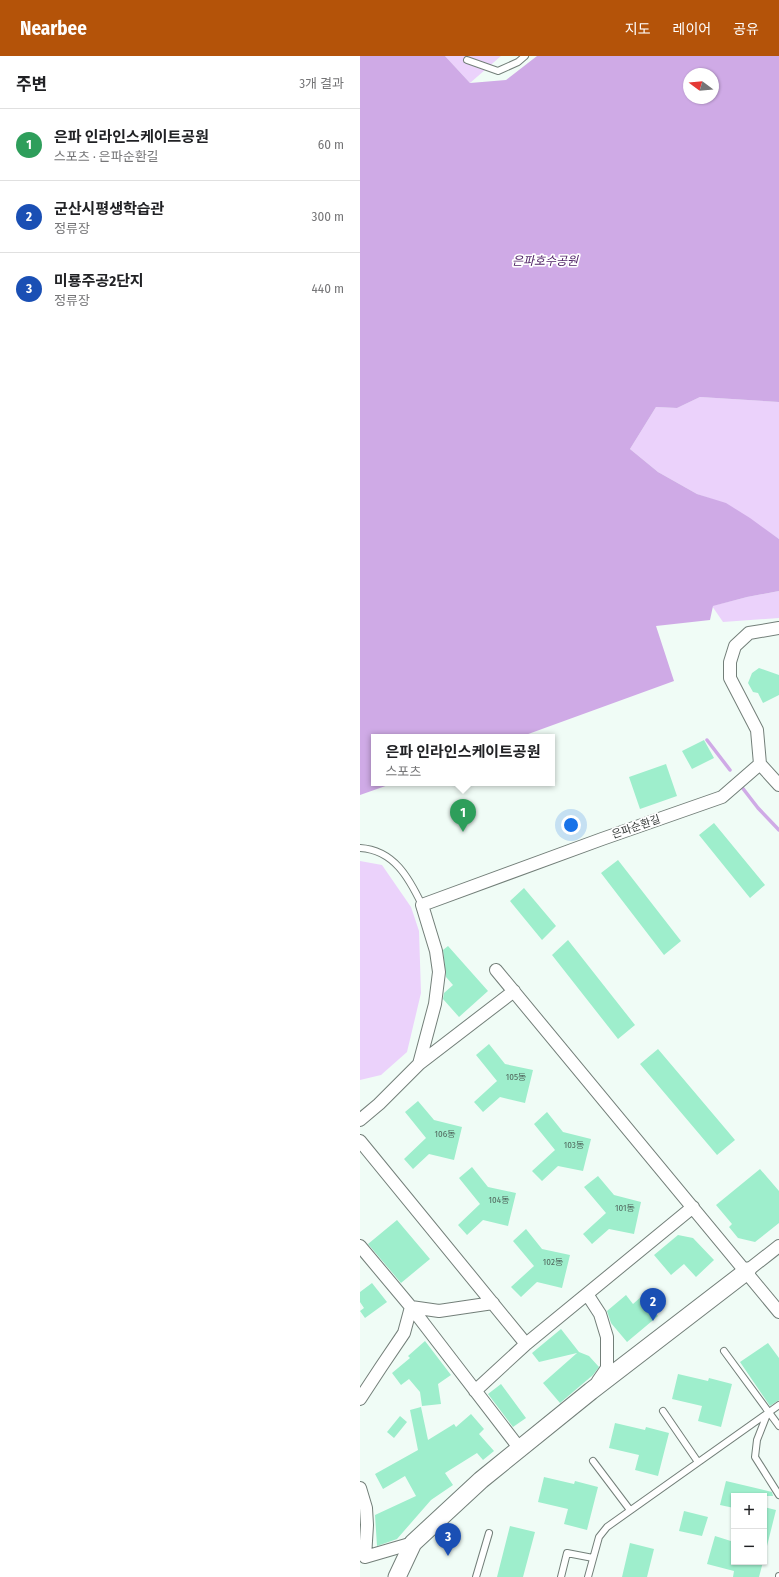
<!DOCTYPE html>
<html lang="ko">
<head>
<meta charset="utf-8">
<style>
  body { margin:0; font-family:"Fira Sans Condensed","Noto Sans KR",sans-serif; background:#f6f6f6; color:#202124 }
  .controls { position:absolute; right:12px; bottom:12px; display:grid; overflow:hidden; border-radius:0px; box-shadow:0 1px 3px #0004 }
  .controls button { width:36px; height:36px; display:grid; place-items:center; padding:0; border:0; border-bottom:1px solid #e0e0e0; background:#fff; color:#202124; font:20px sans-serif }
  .compass { position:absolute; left:323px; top:12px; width:36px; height:36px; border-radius:50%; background:#fff; box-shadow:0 1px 3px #0004; rotate:286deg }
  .you { position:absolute; left:211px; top:769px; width:14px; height:14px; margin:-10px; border:3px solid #fff; border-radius:50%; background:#1a73e8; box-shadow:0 0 0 6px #1a73e833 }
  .badge { display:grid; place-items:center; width:26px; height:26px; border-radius:50%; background:#b45309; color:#fff; font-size:13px; font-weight:700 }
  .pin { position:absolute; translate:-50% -33px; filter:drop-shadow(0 1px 2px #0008) }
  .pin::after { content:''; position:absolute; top:21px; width:14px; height:12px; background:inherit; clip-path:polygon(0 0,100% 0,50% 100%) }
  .popup { position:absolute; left:11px; top:678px; width:184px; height:52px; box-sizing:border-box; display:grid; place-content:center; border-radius:0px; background:#fff; filter:drop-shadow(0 1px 3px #0005); font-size:13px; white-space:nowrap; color:#757577 }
  .popup b { font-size:15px; color:#202124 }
  .popup::after { content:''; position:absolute; left:50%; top:100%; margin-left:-8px; border:8px solid transparent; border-top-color:#fff }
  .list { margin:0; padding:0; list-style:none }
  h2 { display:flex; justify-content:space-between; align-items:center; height:52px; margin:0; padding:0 16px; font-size:17px }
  h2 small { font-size:13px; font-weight:400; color:#757577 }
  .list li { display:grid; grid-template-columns:26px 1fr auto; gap:12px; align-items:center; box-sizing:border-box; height:72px; padding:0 16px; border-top:1px solid #e0e0e0 }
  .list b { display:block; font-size:15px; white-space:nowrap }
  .list p { margin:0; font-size:13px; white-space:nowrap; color:#757577 }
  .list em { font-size:13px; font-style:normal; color:#757577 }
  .map { position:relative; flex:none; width:419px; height:1521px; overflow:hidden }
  header { display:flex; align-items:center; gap:24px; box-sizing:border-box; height:56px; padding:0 20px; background:#b45309; color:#fff }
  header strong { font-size:19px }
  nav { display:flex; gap:22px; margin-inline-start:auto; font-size:14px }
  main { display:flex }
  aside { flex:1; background:#fff }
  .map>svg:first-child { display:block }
  .green { fill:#ebd2fb }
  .water { fill:#cfaae6; fill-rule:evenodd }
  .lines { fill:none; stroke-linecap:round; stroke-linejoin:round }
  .stream { stroke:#cfaae6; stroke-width:3.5 }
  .building { fill:#9eeecc }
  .lane-casing { stroke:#737f79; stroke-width:8 }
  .street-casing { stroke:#737f79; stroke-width:14 }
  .secondary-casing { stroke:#737f79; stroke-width:19 }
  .lane { stroke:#fff; stroke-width:6 }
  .street { stroke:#fff; stroke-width:12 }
  .secondary { stroke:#fff; stroke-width:17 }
  .labels { text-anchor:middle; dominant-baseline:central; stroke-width:3.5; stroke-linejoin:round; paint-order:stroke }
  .number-label { font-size:9px; fill:#51685e }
  .street-label { font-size:11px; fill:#373c3a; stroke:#fff }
  .water-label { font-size:12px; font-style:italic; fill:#4c1e63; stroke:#fff }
</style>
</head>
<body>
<header>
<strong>Nearbee</strong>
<nav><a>지도</a><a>레이어</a><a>공유</a></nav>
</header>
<main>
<aside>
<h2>주변<small>3개 결과</small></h2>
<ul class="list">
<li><span class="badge" style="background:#2e9e5b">1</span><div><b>은파 인라인스케이트공원</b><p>스포츠 · 은파순환길</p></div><em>60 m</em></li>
<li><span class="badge" style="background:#1a4fb4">2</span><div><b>군산시평생학습관</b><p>정류장</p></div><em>300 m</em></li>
<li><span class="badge" style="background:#1a4fb4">3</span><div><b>미룡주공2단지</b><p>정류장</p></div><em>440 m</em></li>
</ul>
</aside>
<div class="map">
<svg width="419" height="1521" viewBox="0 0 419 1521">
  <rect width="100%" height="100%" fill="#f0fcf6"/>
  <path class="green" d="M 85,0 L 141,0 L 110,27 Z
    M 340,341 L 419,346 L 419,483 L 366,448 L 337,438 L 298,416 L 270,393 L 296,351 L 317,352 Z
    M 419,535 L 419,562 L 363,566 L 352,550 L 387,541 Z
    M 0,805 L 22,809 L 51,851 L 59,875 L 61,937 L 47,996 L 21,1019 L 0,1024 Z"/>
  <path class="water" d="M 0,0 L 85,0 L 110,27 L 146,24 L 177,0 L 419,0 L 419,346 L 340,341 L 317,352 L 296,351 L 270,393 L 298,416 L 337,438 L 366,447 L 390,462 L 419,483 L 419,535 L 387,541 L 353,550 L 350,564 L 296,570 L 314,625 L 160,681 L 14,681 L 14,727 L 34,727 L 0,739 ZM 329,18 L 353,18 L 353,42 L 329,42 Z"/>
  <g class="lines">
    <path class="stream" d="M 347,684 L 370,714
      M 381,730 L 398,752 L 419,774"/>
  </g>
  <path class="building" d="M 399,612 L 419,619 L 419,639 L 403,647 L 398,637 L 393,636 L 388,627 L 392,617 Z
    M 344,684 L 354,702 L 332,713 L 322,695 Z
    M 306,708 L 317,740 L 280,753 L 269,721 Z
    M 354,767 L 405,829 L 390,842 L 339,779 Z
    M 258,804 L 321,885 L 304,899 L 241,817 Z
    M 164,832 L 196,870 L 182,884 L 150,845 Z
    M 208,884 L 275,969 L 258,983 L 192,899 Z
    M 88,890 L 128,935 L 99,961 L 83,943 L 84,937 L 93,929 L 86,921 L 83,894 Z
    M 129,988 L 145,1008 L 173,1014 L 165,1047 L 140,1041 L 123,1056 L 114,1046 L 137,1025 L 116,999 Z
    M 298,993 L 375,1084 L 357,1099 L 280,1008 Z
    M 58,1045 L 74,1064 L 102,1071 L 94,1104 L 69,1098 L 53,1113 L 44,1103 L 66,1082 L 45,1056 Z
    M 187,1056 L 203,1076 L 231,1083 L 223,1115 L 198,1110 L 182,1125 L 172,1115 L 195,1094 L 174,1068 Z
    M 112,1111 L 128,1131 L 156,1137 L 148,1170 L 123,1164 L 107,1179 L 98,1169 L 120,1148 L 99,1122 Z
    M 400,1113 L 419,1135 L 419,1167 L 395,1186 L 378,1182 L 369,1171 L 372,1168 L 356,1149 Z
    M 238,1120 L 254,1139 L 281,1146 L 274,1178 L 249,1173 L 232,1188 L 223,1178 L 246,1157 L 224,1131 Z
    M 37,1164 L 70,1203 L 41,1227 L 8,1188 Z
    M 166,1173 L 182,1193 L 210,1199 L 202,1232 L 177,1226 L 161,1241 L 151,1231 L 174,1210 L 153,1185 Z
    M 318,1179 L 333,1182 L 354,1204 L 336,1221 L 324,1208 L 311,1219 L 294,1199 Z
    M 12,1227 L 27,1246 L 5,1262 L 0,1255 L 4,1252 L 0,1246 L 0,1236 Z
    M 266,1239 L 273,1248 L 282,1240 L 298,1260 L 267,1286 L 251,1267 L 247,1255 Z
    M 201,1273 L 219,1296 L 229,1300 L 239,1311 L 233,1319 L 200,1347 L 183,1327 L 217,1297 L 179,1306 L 172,1297 Z
    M 65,1285 L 91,1319 L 78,1328 L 81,1348 L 62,1350 L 60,1336 L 49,1323 L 41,1329 L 32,1317 L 50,1302 L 48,1300 Z
    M 408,1287 L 419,1302 L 419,1344 L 410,1350 L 380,1306 Z
    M 318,1318 L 348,1325 L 349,1322 L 372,1328 L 361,1371 L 338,1365 L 342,1350 L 312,1343 Z
    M 141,1328 L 166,1362 L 153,1371 L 128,1338 Z
    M 61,1351 L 68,1384 L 94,1368 L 96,1371 L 111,1358 L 124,1373 L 119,1378 L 134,1395 L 123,1404 L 117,1397 L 85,1417 L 93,1429 L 71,1444 L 37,1483 L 17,1490 L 15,1459 L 56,1440 L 45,1420 L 23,1433 L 15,1418 L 58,1394 L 50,1354 Z
    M 40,1360 L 47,1366 L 34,1382 L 27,1376 Z
    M 255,1367 L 285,1374 L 286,1371 L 309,1377 L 298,1420 L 275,1414 L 279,1399 L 249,1392 Z
    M 184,1421 L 214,1428 L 215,1425 L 238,1431 L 227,1474 L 204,1468 L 208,1453 L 178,1446 Z
    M 366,1425 L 412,1436 L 413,1440 L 374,1440 L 374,1452 L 360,1449 Z
    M 404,1451 L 416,1454 L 407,1490 L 404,1489 Z
    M 324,1455 L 348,1461 L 342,1480 L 319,1475 Z
    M 150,1470 L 175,1476 L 163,1521 L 137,1521 Z
    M 355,1480 L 374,1486 L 374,1506 L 403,1506 L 399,1521 L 373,1521 L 374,1515 L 347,1508 Z
    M 270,1487 L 294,1493 L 287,1521 L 262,1521 Z"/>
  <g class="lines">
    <g class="lane-casing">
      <path id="lane" d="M 107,4 L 138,15 L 158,6 L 165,0
        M 0,792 C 34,794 49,822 62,849
        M 364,1295 L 419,1370
        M 303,1355 L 338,1406
        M 408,1356 L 397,1384 L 395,1401 L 419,1439
        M 233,1405 L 270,1454
        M 116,1521 L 129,1477
        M 201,1521 L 207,1497 L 233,1502
        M 228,1521 L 239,1481 L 247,1471 L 419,1349
        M 419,1521 L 419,1520"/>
    </g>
    <g class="street-casing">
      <path id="street" d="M 400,708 L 397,674 L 370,622 L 370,606 L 375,590 L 389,577 L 419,572
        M 400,708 L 419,729
        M 136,914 L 419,1256
        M 59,1008 L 75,948 L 79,916 L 76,895 L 62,849 L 242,783 L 362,741 L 400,708
        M 0,1064 L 19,1048 L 59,1008 L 154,935
        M 0,1085 L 166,1288 L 333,1151
        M 0,1190 L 51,1251 L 79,1255 L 133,1247
        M 387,1215 L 419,1190
        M 227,1238 L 240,1258 L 247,1281 L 247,1312 L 238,1325
        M 51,1251 L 160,1393
        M 115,1335 L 166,1288
        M 0,1343 L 21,1311 L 44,1277 L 51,1251
        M 0,1432 L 6,1452 L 7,1469 L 5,1501 L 53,1487"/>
    </g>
    <g class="secondary-casing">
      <path id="secondary" d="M 37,1521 L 53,1487 L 121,1424 L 231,1335 L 387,1215"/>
    </g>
    <use href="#lane" class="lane"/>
    <use href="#street" class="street"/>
    <use href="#secondary" class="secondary"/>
  </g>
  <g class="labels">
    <g class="number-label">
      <text x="156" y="1021">105동</text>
      <text x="85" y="1078">106동</text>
      <text x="214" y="1089">103동</text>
      <text x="139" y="1144">104동</text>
      <text x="265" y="1152">101동</text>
      <text x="193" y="1206">102동</text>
    </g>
    <g class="street-label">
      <text transform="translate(276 771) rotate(-19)">은파순환길</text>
    </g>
    <g class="water-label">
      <text x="185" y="205">은파호수공원</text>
    </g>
  </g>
</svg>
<div class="controls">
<button>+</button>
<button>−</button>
</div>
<svg class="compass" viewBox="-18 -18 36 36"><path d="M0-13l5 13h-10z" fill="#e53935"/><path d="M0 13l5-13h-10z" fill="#757577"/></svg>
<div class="you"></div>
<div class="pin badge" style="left:103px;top:776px;background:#2e9e5b">1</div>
<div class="popup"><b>은파 인라인스케이트공원</b>스포츠</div>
<div class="pin badge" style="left:293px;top:1265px;background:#1a4fb4">2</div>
<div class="pin badge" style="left:88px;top:1500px;background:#1a4fb4">3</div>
</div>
</main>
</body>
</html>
